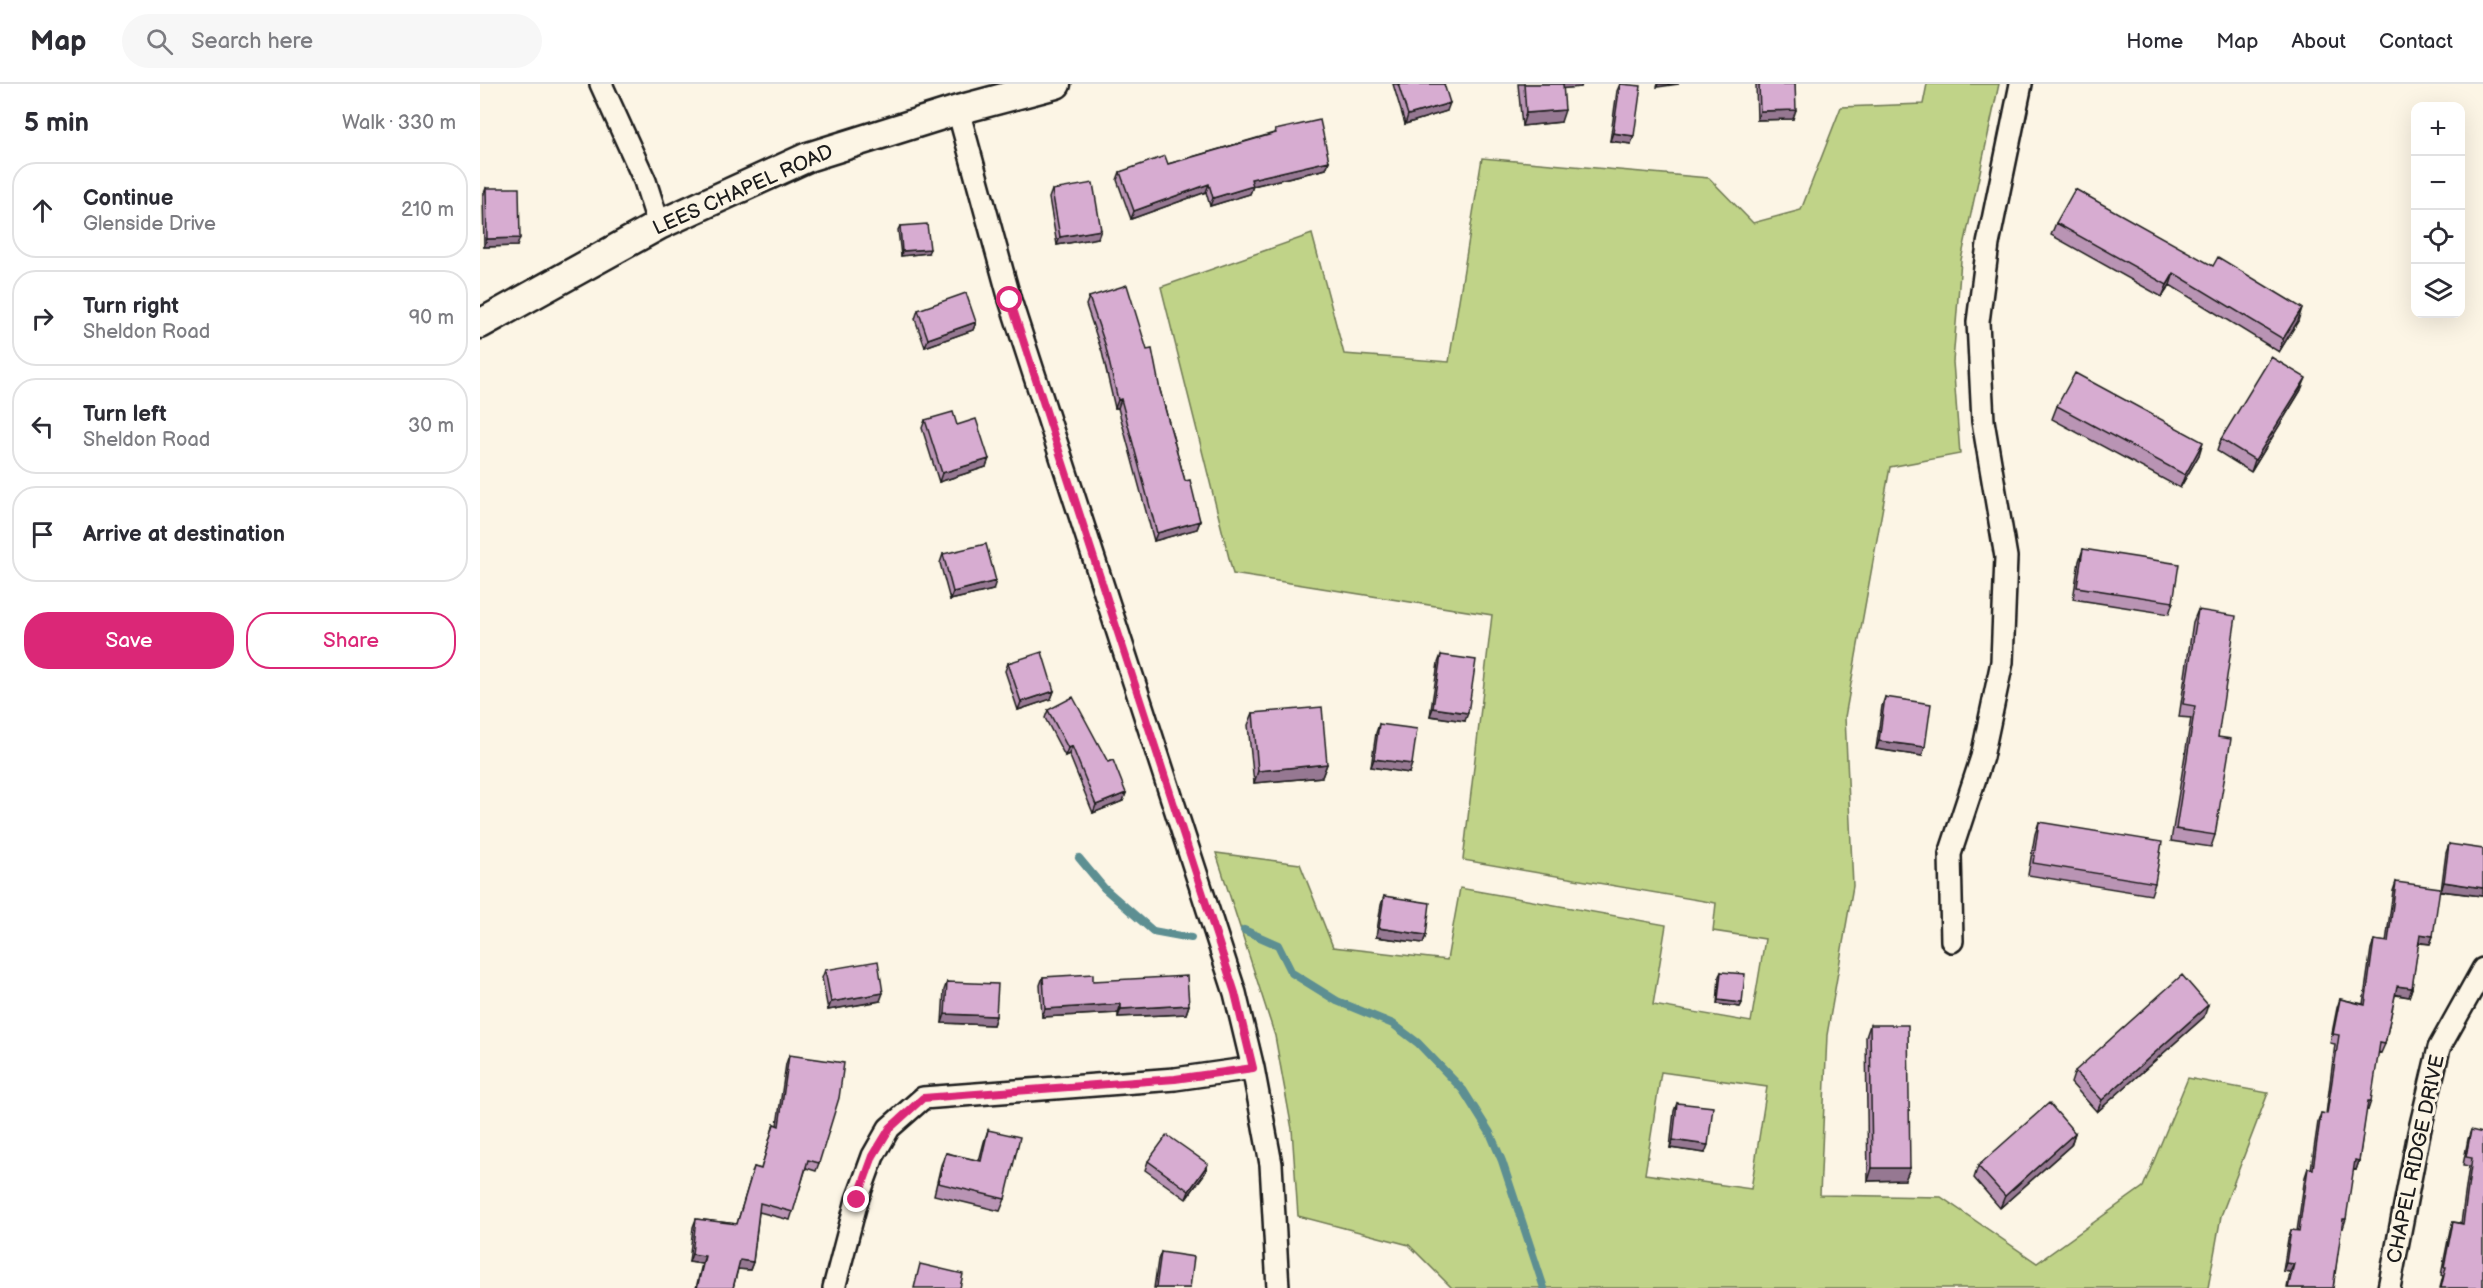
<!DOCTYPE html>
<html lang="en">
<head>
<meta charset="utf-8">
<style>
  body { margin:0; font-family:"Balsamiq Sans",sans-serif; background:#f7f7f7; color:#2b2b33 }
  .controls { position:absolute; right:18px; top:18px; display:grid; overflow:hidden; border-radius:12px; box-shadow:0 6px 24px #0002 }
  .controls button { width:54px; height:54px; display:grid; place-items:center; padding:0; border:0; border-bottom:2px solid #e1e1e2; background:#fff; color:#2b2b33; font:30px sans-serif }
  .stop { position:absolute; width:18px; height:18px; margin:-14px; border:4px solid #db2777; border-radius:50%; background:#fff }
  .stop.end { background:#db2777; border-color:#fff; box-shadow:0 2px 6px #0008 }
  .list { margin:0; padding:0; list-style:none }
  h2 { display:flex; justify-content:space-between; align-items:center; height:78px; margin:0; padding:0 24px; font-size:26px }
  h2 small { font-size:20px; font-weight:400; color:#7c7c81 }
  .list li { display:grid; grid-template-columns:39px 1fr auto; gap:18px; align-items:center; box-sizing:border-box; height:96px; margin:0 12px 12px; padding:0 12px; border:2px solid #e1e1e2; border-radius:24px }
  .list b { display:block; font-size:22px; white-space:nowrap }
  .list p { margin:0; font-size:20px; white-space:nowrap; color:#7c7c81 }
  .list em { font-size:20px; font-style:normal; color:#7c7c81 }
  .actions { display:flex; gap:12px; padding:18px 24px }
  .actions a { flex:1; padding:14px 0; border:2px solid #db2777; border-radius:24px; text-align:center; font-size:21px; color:#db2777 }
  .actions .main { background:#db2777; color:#fff }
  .icon { flex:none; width:33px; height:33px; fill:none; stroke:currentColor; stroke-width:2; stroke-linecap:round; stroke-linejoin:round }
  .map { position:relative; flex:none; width:2003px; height:1204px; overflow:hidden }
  header { display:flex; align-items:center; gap:36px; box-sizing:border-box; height:84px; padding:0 30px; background:#fff; border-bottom:2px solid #e1e1e2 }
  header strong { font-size:28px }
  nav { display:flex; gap:33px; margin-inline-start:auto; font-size:21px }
  .search { width:420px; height:54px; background:#f7f7f7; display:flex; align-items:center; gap:15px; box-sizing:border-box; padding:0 21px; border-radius:33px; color:#7c7c81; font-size:22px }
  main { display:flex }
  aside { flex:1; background:#fff }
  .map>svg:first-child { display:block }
  .green { fill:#c0d388; stroke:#6e7852; stroke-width:1.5; fill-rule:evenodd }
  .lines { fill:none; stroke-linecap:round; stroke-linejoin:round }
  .stream { stroke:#5d8f92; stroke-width:8 }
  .street-casing { stroke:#1c1c1c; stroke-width:26 }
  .secondary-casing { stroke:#1c1c1c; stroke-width:33 }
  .street { stroke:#fcf5e5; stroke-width:21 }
  .secondary { stroke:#fcf5e5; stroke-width:28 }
  .wall { fill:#b994b4; stroke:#1c1c1c; stroke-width:1.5 }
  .shaded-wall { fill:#967892; stroke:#1c1c1c; stroke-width:1.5 }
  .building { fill:#d7acd1; stroke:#1c1c1c; stroke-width:1.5 }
  .route { stroke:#db2777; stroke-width:8 }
  .labels { text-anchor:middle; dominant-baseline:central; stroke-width:6; stroke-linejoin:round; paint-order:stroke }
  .street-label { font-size:20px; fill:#1c1c1c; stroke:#fcf5e5 }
</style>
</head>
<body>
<header>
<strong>Map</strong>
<div class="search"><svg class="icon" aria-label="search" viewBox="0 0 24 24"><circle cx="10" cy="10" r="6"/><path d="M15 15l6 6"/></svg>Search here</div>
<nav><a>Home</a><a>Map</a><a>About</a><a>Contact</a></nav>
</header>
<main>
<aside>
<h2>5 min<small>Walk · 330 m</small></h2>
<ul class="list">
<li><svg class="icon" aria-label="ahead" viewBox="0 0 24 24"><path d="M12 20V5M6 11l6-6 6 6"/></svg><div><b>Continue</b><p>Glenside Drive</p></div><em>210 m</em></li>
<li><svg class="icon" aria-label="right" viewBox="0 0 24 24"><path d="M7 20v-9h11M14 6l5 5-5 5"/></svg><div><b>Turn right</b><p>Sheldon Road</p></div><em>90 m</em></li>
<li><svg class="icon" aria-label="left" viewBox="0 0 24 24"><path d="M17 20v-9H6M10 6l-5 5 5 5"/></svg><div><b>Turn left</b><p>Sheldon Road</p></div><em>30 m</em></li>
<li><svg class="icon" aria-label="arrive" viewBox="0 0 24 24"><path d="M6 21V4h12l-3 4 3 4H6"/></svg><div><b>Arrive at destination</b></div></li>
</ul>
<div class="actions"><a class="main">Save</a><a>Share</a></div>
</aside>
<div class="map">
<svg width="2003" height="1204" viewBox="0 0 2003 1204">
  <rect width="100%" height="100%" fill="#fcf5e5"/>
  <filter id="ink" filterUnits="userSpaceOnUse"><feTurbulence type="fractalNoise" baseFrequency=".0167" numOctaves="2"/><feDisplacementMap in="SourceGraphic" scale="12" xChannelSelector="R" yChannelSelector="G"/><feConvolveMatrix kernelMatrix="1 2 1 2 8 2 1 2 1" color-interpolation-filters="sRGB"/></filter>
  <g filter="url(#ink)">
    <path class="green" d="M 1447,0 L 1519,0 L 1481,176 L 1473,278 L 1480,370 L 1410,383 L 1365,633 L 1373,802 L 1347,951 L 1340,1111 L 1461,1113 L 1557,1179 L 1663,1103 L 1708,994 L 1788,1009 L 1741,1132 L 1728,1204 L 972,1204 L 929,1161 L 818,1132 L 812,1045 L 795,952 L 736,769 L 820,780 L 853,863 L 967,876 L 980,804 L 1186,841 L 1173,921 L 1271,938 L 1285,855 L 1233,847 L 1236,819 L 983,776 L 1012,531 L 753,490 L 681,203 L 832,150 L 864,270 L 969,278 L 1002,74 L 1229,94 L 1273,139 L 1321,126 L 1361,23 L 1443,20 ZM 1181,988 L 1287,1003 L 1271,1105 L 1165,1090 Z"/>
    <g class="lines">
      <path class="stream" d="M 599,774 L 624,804 L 673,847 L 711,854
        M 764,846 L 798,861 L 812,889 L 857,917 L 913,940 L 938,959 L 983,1006 L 1010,1049 L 1022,1077 L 1064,1204"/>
      <g class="street-casing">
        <path id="street" d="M 121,0 L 165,97 L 179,141
          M 478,26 L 530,216 L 755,909 L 773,984 L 791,1080 L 798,1204
          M 1472,857 L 1470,770 L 1502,673 L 1522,578 L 1526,473 L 1503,337 L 1498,238 L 1508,160 L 1541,0
          M 354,1204 L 377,1116 L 393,1072 L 409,1044 L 443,1014 L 695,995 L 773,984
          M 1909,1204 L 1939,1049 L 1959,964 L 2003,885"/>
      </g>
      <g class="secondary-casing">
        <path id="secondary" d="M 0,240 L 179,141 L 328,73 L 478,26 L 576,0"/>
      </g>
      <use href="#street" class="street"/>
      <use href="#secondary" class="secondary"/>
    </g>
    <path class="wall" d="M 913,0 L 964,0 L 967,27 L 925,40 Z
      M 1038,0 L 1102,0 L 1101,3 L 1083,4 L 1081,38 L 1042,42 Z
      M 1140,0 L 1151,60 L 1130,57 L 1137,7 Z
      M 1276,0 L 1315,0 L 1313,35 L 1277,36 Z
      M 795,46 L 849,77 L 846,85 L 773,102 L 770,110 L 730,122 L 726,108 L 651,135 L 637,96 L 640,88 L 688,80 L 794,49 Z
      M 6,104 L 37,162 L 4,163 L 3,112 Z
      M 572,106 L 618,154 L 577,161 L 569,114 Z
      M 1576,139 L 1818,237 L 1799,268 L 1690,201 L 1682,213 L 1571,151 Z
      M 420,142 L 448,169 L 421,172 L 418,146 Z
      M 609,213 L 667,266 L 680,306 L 705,397 L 720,437 L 717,445 L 674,457 L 638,324 L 635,324 L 622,268 L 606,221 Z
      M 438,226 L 496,238 L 493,246 L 445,263 L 435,235 Z
      M 1821,306 L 1771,388 L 1737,367 L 1741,355 Z
      M 1577,322 L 1719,371 L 1700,404 L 1572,335 Z
      M 445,336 L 477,341 L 506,383 L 459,398 L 442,344 Z
      M 1603,465 L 1693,518 L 1689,530 L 1593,515 L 1599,477 Z
      M 463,470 L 513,506 L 470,516 L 460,479 Z
      M 1718,526 L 1738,653 L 1735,751 L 1731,763 L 1691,757 L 1711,634 L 1699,633 L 1713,538 Z
      M 961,571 L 985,637 L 950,632 L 958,579 Z
      M 528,579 L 574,607 L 571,615 L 538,626 L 525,587 Z
      M 1405,613 L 1442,672 L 1396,665 L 1402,622 Z
      M 568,626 L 628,678 L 646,709 L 643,717 L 613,729 L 589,670 L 585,672 L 565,634 Z
      M 773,629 L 847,680 L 842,693 L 774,699 L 768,641 Z
      M 899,640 L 929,689 L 891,683 L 896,649 Z
      M 1559,738 L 1675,799 L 1671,811 L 1548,791 L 1555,750 Z
      M 1969,760 L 2002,812 L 1961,807 L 1966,769 Z
      M 1916,798 L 1953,852 L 1950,860 L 1938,859 L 1932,904 L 1929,913 L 1915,911 L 1905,960 L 1901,969 L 1898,968 L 1888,1026 L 1886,1026 L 1879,1077 L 1876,1086 L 1873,1085 L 1863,1144 L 1861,1144 L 1853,1204 L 1807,1204 L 1810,1188 L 1803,1187 L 1808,1155 L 1811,1146 L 1817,1147 L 1825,1093 L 1828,1084 L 1831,1085 L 1838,1038 L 1841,1029 L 1846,1030 L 1855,960 L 1850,959 L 1857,924 L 1860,915 L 1883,920 L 1891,865 L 1894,856 L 1906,858 L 1913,807 Z
      M 904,812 L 946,851 L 943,859 L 896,853 L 901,821 Z
      M 345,886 L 400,917 L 348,926 L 342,894 Z
      M 1241,888 L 1262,919 L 1260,923 L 1237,920 L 1239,892 Z
      M 563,893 L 613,897 L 709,921 L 706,930 L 638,933 L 638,929 L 562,933 L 560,901 Z
      M 467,898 L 516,932 L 513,941 L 462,939 L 464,906 Z
      M 1724,933 L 1617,1028 L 1591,999 L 1595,987 Z
      M 1390,941 L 1430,1084 L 1425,1096 L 1388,1097 L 1386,953 Z
      M 309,971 L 339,1079 L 336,1087 L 326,1084 L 310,1136 L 279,1128 L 273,1178 L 270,1186 L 258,1185 L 253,1204 L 216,1204 L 222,1180 L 209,1178 L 213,1143 L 216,1135 L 257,1140 L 274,1083 L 281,1085 L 294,1040 L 297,1041 L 306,980 Z
      M 1197,1019 L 1225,1069 L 1190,1064 L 1194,1027 Z
      M 508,1046 L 525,1115 L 520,1127 L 454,1111 L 461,1081 L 466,1069 L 499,1077 L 504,1058 Z
      M 1991,1046 L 2003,1204 L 1960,1204 L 1963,1192 L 1961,1191 L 1970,1146 L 1973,1138 L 1981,1139 L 1989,1082 L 1983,1081 L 1988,1055 Z
      M 1595,1049 L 1591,1061 L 1520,1124 L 1494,1094 L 1498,1082 Z
      M 668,1077 L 725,1089 L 706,1115 L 665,1086 Z
      M 681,1168 L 710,1204 L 674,1204 L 678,1176 Z"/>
    <path class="shaded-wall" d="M 1080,0 L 1102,0 L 1101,3 L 1078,5 Z
      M 1178,0 L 1199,0 L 1177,3 Z
      M 970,19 L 967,27 L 925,40 L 928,31 Z
      M 1085,26 L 1081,38 L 1042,42 L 1046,29 Z
      M 1316,26 L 1313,35 L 1277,36 L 1280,27 Z
      M 1133,49 L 1154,52 L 1151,60 L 1130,57 Z
      M 849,77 L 846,85 L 768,103 L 771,95 Z
      M 729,100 L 726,108 L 651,135 L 654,127 Z
      M 773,102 L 770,110 L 730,122 L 733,114 Z
      M 621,146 L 618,154 L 577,161 L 580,153 Z
      M 40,154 L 37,162 L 4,163 L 7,155 Z
      M 450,165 L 448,169 L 421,172 L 422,167 Z
      M 1694,189 L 1690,201 L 1682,213 L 1687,201 Z
      M 1822,224 L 1818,237 L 1799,268 L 1803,255 Z
      M 496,238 L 493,246 L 445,263 L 448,255 Z
      M 1826,294 L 1821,306 L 1771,388 L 1775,376 Z
      M 641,315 L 638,324 L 635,324 L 638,316 Z
      M 1723,358 L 1719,371 L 1700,404 L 1705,391 Z
      M 509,375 L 506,383 L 459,398 L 462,389 Z
      M 720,437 L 717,445 L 674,457 L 677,449 Z
      M 516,497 L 513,506 L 470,516 L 473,508 Z
      M 574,607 L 571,615 L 538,626 L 541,618 Z
      M 953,624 L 988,629 L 985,637 L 950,632 Z
      M 1399,657 L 1445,663 L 1442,672 L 1396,665 Z
      M 592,662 L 589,670 L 585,672 L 588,664 Z
      M 894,675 L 932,680 L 929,689 L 891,683 Z
      M 847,680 L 842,693 L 774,699 L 778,687 Z
      M 646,709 L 643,717 L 613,729 L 616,721 Z
      M 1964,798 L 2003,804 L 2003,809 L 2002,812 L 1961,807 Z
      M 899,844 L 946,851 L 943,859 L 896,853 Z
      M 1940,850 L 1953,852 L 1950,860 L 1936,858 Z
      M 1917,902 L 1932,904 L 1929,913 L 1914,910 Z
      M 403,909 L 400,917 L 348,926 L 351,918 Z
      M 1238,916 L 1262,919 L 1260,923 L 1237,920 Z
      M 641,920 L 638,929 L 562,933 L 565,925 Z
      M 709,921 L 706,930 L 638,933 L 641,925 Z
      M 1728,921 L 1724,933 L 1617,1028 L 1622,1016 Z
      M 465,930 L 516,932 L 513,941 L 462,939 Z
      M 1888,1017 L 1891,1017 L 1888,1026 L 1884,1026 Z
      M 1595,1049 L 1591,1061 L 1520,1124 L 1525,1112 Z
      M 1193,1056 L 1228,1061 L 1225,1069 L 1190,1064 Z
      M 1875,1076 L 1879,1077 L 1876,1086 L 1871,1085 Z
      M 728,1080 L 725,1089 L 706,1115 L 709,1107 Z
      M 1392,1084 L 1430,1084 L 1425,1096 L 1388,1097 Z
      M 1863,1135 L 1866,1135 L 1863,1144 L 1859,1144 Z
      M 212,1170 L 225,1172 L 222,1180 L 209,1178 Z
      M 260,1176 L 273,1178 L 270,1186 L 257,1185 Z
      M 1806,1179 L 1814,1180 L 1810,1188 L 1803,1187 Z"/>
    <path class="building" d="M 918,0 L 964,0 L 970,19 L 928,31 Z
      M 1044,0 L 1083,0 L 1085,26 L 1046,29 Z
      M 1140,0 L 1161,2 L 1154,52 L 1133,49 Z
      M 1279,0 L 1315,0 L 1316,26 L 1280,27 Z
      M 840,36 L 849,77 L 771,95 L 773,102 L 733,114 L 729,100 L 654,127 L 640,88 L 685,72 L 688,80 L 796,49 L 795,46 Z
      M 613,99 L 621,146 L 580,153 L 572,106 Z
      M 6,104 L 39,104 L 40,154 L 7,155 Z
      M 1595,105 L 1733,182 L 1738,173 L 1822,224 L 1803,255 L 1694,189 L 1687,201 L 1576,139 Z
      M 447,140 L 450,165 L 422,167 L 420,142 Z
      M 647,201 L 667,266 L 672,265 L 680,306 L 705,397 L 710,396 L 720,437 L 677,449 L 641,315 L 638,316 L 625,260 L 609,213 Z
      M 486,209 L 496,238 L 448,255 L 438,226 Z
      M 1791,273 L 1826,294 L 1775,376 L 1741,355 Z
      M 1595,289 L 1723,358 L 1705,391 L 1577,322 Z
      M 473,328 L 477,341 L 496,335 L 509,375 L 462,389 L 445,336 Z
      M 506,460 L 516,497 L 473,508 L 463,470 Z
      M 1603,465 L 1699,480 L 1693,518 L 1597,503 Z
      M 1718,526 L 1756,532 L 1738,653 L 1751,655 L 1735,751 L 1696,745 L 1715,622 L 1703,620 Z
      M 562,568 L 574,607 L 541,618 L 528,579 Z
      M 961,571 L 996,576 L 988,629 L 953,624 Z
      M 593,613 L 628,678 L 633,676 L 646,709 L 616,721 L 592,662 L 588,664 L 568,626 Z
      M 1405,613 L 1451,620 L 1445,663 L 1399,657 Z
      M 842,623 L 847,680 L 778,687 L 773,629 Z
      M 899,640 L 937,645 L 932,680 L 894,675 Z
      M 1559,738 L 1682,758 L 1675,799 L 1553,779 Z
      M 1969,760 L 2003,765 L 2003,804 L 1964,798 Z
      M 1916,798 L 1960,804 L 1953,852 L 1940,850 L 1932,904 L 1917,902 L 1905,960 L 1900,959 L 1891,1017 L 1888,1017 L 1879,1077 L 1875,1076 L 1866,1135 L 1863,1135 L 1853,1204 L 1808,1204 L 1814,1180 L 1806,1179 L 1811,1146 L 1819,1147 L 1828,1084 L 1833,1085 L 1841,1029 L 1847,1030 L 1859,951 L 1853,950 L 1860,915 L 1885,921 L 1894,856 L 1908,858 Z
      M 904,812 L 950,819 L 946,851 L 899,844 Z
      M 398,877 L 403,909 L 351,918 L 345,886 Z
      M 1241,888 L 1265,890 L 1262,919 L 1238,916 Z
      M 613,890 L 613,897 L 707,892 L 709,921 L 641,925 L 641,920 L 565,925 L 563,893 Z
      M 1702,891 L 1728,921 L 1622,1016 L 1595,987 Z
      M 467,898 L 518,900 L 516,932 L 465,930 Z
      M 1390,941 L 1428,941 L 1430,1084 L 1392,1084 Z
      M 309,971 L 364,979 L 359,1014 L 339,1079 L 328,1076 L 313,1128 L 280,1119 L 273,1178 L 260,1176 L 253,1204 L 217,1204 L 225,1172 L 212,1170 L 216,1135 L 257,1140 L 274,1083 L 281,1085 L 294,1040 L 299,1042 Z
      M 1197,1019 L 1233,1023 L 1228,1061 L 1193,1056 Z
      M 1569,1019 L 1595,1049 L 1525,1112 L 1498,1082 Z
      M 508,1046 L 540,1053 L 525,1115 L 458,1099 L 466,1069 L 501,1077 Z
      M 1991,1046 L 2003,1049 L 2003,1204 L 1961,1204 L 1966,1183 L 1964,1183 L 1973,1138 L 1983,1140 L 1992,1074 L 1986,1073 Z
      M 687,1051 L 728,1080 L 709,1107 L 668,1077 Z
      M 681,1168 L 714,1173 L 710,1204 L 676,1204 Z
      M 440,1180 L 483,1190 L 480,1204 L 434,1204 Z"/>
  </g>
  <g class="lines" filter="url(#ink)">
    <path class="route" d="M 377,1116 L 393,1072 L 410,1044 L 443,1014 L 695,995 L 773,984 L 755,909 L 530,216"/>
  </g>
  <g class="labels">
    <g class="street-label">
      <text transform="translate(263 106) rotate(-24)">LEES CHAPEL ROAD</text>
      <text transform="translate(1936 1075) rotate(-78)">CHAPEL RIDGE DRIVE</text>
    </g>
  </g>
</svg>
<div class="controls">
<button>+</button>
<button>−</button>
<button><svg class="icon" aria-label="locate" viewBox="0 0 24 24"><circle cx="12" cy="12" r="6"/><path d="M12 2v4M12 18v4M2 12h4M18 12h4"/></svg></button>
<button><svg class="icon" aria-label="layers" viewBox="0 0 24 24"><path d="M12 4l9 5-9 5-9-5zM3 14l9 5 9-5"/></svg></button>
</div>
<div class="stop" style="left:530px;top:216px"></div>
<div class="stop end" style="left:377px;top:1116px"></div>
</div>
</main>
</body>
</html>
